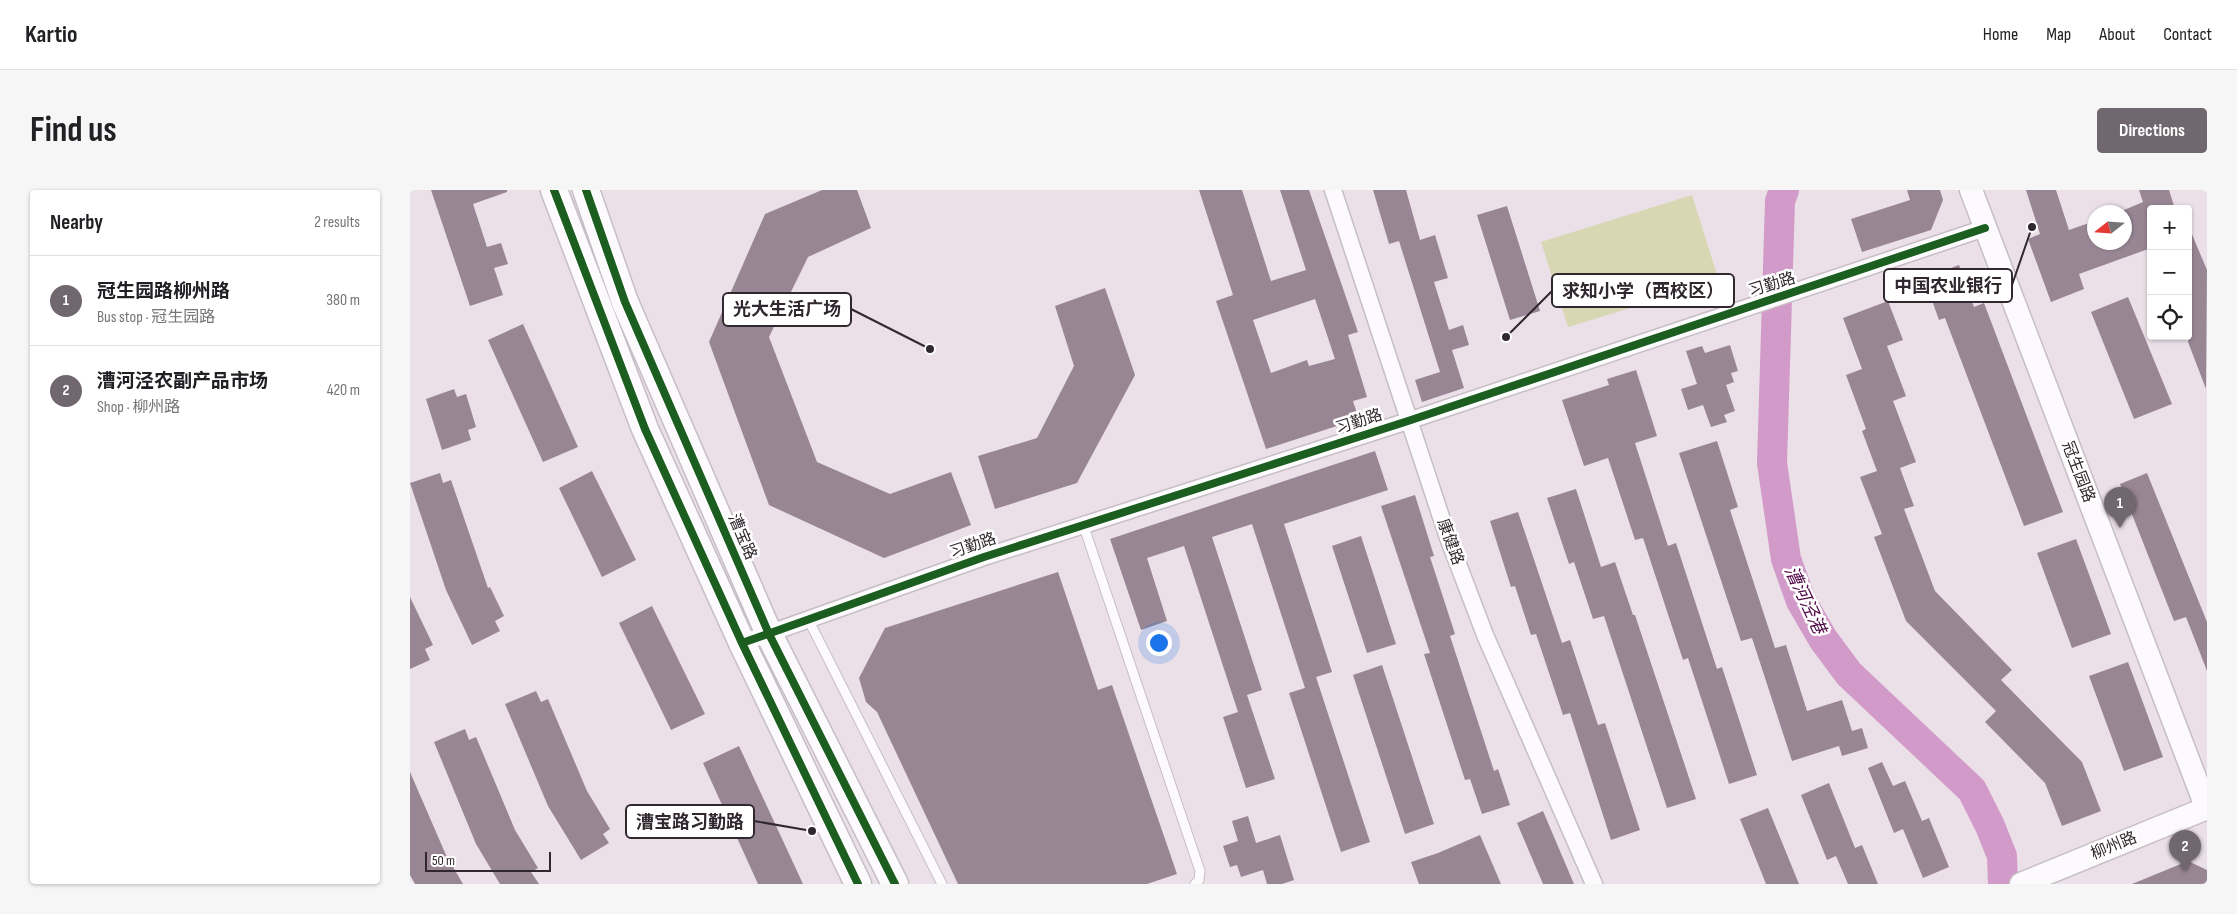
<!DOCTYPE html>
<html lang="en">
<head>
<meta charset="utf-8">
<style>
  body { margin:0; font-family:"Sofia Sans Condensed","Noto Sans SC",sans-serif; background:#f6f6f6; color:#202124 }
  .controls { position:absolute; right:15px; top:15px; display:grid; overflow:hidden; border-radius:5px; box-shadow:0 1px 4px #0004 }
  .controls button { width:45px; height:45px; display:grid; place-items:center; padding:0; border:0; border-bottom:1px solid #e0e0e0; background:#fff; color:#202124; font:25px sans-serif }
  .compass { position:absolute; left:1677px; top:15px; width:45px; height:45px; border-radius:50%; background:#fff; box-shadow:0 1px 4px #0004; rotate:253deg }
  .scale { position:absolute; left:15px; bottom:12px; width:126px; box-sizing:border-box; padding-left:5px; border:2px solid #30282e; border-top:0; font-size:14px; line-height:18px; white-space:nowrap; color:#30282e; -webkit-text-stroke:4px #fff; paint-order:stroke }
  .you { position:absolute; left:748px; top:452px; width:18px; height:18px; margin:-12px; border:4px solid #fff; border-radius:50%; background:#1a73e8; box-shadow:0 0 0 8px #1a73e833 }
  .badge { display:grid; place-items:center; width:32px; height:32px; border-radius:50%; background:#71686f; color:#fff; font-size:16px; font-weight:700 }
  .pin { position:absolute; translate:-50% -41px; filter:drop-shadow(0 1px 2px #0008) }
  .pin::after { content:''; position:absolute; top:26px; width:18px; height:15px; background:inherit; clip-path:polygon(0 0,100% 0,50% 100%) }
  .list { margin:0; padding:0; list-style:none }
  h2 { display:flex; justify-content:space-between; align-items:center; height:65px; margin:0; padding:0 20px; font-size:21px }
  h2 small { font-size:16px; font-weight:400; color:#757577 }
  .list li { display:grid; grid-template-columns:32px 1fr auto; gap:15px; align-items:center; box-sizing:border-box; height:90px; padding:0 20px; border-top:1px solid #e0e0e0 }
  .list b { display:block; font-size:19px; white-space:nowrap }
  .list p { margin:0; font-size:16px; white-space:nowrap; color:#757577 }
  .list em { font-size:16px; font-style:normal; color:#757577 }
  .icon { flex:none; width:28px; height:28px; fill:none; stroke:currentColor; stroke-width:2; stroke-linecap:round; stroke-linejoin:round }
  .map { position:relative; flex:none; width:1797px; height:694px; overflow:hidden; border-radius:5px }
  header { display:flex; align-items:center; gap:30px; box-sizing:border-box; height:70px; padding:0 25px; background:#fff; border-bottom:1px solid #e0e0e0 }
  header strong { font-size:24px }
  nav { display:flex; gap:28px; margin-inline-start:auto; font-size:18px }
  .intro { display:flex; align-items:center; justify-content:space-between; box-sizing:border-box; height:120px; padding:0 30px }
  h1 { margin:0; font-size:35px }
  .button { padding:12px 22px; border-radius:5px; background:#71686f; color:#fff; font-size:18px; font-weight:700 }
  main { display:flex; gap:30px; padding:0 30px }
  aside { flex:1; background:#fff; border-radius:5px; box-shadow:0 1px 4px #0004 }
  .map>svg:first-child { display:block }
  .green { fill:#d8d7b3 }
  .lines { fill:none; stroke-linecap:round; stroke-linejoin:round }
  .river { stroke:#d29ac8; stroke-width:30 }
  .building { fill:#988695; fill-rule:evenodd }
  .lane-casing { stroke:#c6bec4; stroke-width:11 }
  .street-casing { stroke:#c6bec4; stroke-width:19 }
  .secondary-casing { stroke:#c6bec4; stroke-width:25 }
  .primary-casing { stroke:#c6bec4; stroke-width:29 }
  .lane { stroke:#fcfafc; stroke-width:9 }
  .street { stroke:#fcfafc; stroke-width:16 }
  .secondary { stroke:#fcfafc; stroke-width:22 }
  .primary { stroke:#fcfafc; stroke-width:26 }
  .cycleway-casing { stroke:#fff; stroke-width:11 }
  .cycleway { stroke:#1b5e20; stroke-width:8 }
  .labels { text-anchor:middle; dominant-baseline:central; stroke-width:5; stroke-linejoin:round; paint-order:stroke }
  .street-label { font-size:16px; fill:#30282e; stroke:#fff }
  .water-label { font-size:18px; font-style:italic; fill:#520b49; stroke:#fff }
  .leader { fill:none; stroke:#30282e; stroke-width:2 }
  .callout-dot { fill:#30282e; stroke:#fff; stroke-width:2 }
  .callout { fill:#fff; stroke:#30282e; stroke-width:2 }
  .callout-label { font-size:18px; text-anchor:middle; font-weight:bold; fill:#30282e }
</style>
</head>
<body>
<header>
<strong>Kartio</strong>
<nav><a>Home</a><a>Map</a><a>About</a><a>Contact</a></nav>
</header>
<div class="intro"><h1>Find us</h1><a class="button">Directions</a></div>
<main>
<aside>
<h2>Nearby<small>2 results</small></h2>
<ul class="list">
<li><span class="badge">1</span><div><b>冠生园路柳州路</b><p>Bus stop · 冠生园路</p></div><em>380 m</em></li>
<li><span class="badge">2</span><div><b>漕河泾农副产品市场</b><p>Shop · 柳州路</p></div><em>420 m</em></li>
</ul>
</aside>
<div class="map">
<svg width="1797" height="694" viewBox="0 0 1797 694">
  <rect width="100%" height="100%" fill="#ebe0e8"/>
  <path class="green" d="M 1282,5 L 1309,91 L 1158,137 L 1131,52 Z"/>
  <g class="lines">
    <path class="river" d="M 1374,0 L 1370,11 L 1362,273 L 1376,369 L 1391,411 L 1413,449 L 1439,484 L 1562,600 L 1580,636 L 1592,666 L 1593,694"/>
  </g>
  <path class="building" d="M 21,0 L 97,0 L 97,2 L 63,14 L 77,57 L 91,53 L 98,74 L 84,78 L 93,105 L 60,116 Z
    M 412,0 L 447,0 L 461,38 L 398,67 L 359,147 L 407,272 L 480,304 L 541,282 L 561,335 L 474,368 L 359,315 L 299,152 L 355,24 Z
    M 789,0 L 832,0 L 861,91 L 896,80 L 870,0 L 899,0 L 948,142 L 938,145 L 957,207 L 943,211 L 951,236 L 932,242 L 930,235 L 856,259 L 806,111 L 823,105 ZM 905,109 L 925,169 L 899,176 L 897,170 L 861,183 L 843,130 Z
    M 963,0 L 996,0 L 1010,50 L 1025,45 L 1038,88 L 1024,92 L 1039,140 L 1053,135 L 1059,155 L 1042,160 L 1054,198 L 1012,212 L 1005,190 L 1030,182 L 989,51 L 979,54 Z
    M 1497,0 L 1530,0 L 1533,10 L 1521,40 L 1452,62 L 1441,29 L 1500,10 Z
    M 1616,0 L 1646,0 L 1659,40 L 1679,33 L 1684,52 L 1714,52 L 1714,20 L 1733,12 L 1729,0 L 1759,0 L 1765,19 L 1741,19 L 1741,58 L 1669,84 L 1674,99 L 1641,112 L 1618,49 L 1630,44 Z
    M 1097,16 L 1130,121 L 1100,130 L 1067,25 Z
    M 1781,42 L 1797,80 L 1796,199 L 1778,152 L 1778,79 L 1781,78 Z
    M 1549,75 L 1564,117 L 1574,113 L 1653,322 L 1614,336 L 1535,128 L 1529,130 L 1514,88 Z
    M 695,98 L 725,185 L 667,293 L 585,319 L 568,266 L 627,248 L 664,176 L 645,116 Z
    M 1718,107 L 1762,214 L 1724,229 L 1681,122 Z
    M 1478,111 L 1493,150 L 1477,156 L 1496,206 L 1483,211 L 1506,272 L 1490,278 L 1504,316 L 1494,319 L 1525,401 L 1602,480 L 1591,490 L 1672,572 L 1691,621 L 1652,636 L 1635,593 L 1575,532 L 1586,521 L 1496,431 L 1464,347 L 1472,344 L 1450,287 L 1467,281 L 1452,241 L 1456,239 L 1436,185 L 1452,179 L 1433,128 Z
    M 113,134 L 168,257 L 133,272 L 78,150 Z
    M 1320,155 L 1328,181 L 1321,183 L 1324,192 L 1316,195 L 1325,221 L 1314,225 L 1317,232 L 1301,237 L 1293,215 L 1278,220 L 1271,199 L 1287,194 L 1276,161 L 1292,156 L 1295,163 Z
    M 1226,180 L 1247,246 L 1225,253 L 1258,356 L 1266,353 L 1307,479 L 1312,477 L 1347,585 L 1319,594 L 1278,468 L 1273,470 L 1233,348 L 1225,350 L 1198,268 L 1174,276 L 1152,210 L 1199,195 L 1197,189 Z
    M 44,199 L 47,207 L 56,204 L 66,237 L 58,240 L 61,250 L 32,260 L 16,209 Z
    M 1307,251 L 1328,317 L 1320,320 L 1365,458 L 1376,455 L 1397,521 L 1432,510 L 1442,541 L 1452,538 L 1458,558 L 1432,566 L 1429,556 L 1382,571 L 1342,448 L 1331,451 L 1269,263 Z
    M 965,261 L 978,300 L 874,334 L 922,482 L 906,487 L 960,652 L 931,662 L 879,503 L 895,498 L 842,334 L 802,347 L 852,500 L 837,505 L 865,589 L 836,598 L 813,527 L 828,522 L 774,356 L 737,368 L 757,431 L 731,440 L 700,349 Z
    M 182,281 L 226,370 L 192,387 L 149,298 Z
    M 30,283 L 33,293 L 41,290 L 78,398 L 80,397 L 94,426 L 85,431 L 90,441 L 62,455 L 36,400 L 0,293 Z
    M 1737,283 L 1797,432 L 1797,481 L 1776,427 L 1764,431 L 1710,294 Z
    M 1166,299 L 1191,377 L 1205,372 L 1223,425 L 1225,425 L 1286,609 L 1257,618 L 1194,426 L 1183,429 L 1164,372 L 1159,374 L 1137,308 Z
    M 1005,305 L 1024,366 L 1020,367 L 1045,444 L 1040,446 L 1084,581 L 1088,579 L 1100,615 L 1072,624 L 1060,589 L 1055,590 L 1014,464 L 1020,463 L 971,316 Z
    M 1108,322 L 1152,453 L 1160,450 L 1188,535 L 1195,533 L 1230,640 L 1201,650 L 1160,523 L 1153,525 L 1126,444 L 1121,445 L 1105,396 L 1101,397 L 1080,331 Z
    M 951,346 L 986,454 L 957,463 L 922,356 Z
    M 1666,349 L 1701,444 L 1662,458 L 1627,363 Z
    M 648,382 L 688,500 L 702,495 L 767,684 L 737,694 L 548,694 L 467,522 L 456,512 L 449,488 L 475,438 Z
    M 0,407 L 23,455 L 15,459 L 20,470 L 0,479 Z
    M 242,416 L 295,524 L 261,540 L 209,433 Z
    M 1718,472 L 1753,567 L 1714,581 L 1679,486 Z
    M 972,475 L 1024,634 L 995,644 L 943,485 Z
    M 126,501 L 131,512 L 138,509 L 177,601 L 200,639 L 193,644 L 199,653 L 171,670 L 138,616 L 95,514 Z
    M 55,539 L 59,550 L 66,547 L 105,640 L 128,678 L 121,682 L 129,694 L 90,694 L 66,654 L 24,552 Z
    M 329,556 L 393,694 L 348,694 L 293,573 Z
    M 1472,572 L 1483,596 L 1495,591 L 1512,631 L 1519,628 L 1539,677 L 1513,688 L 1493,639 L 1484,643 L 1458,578 Z
    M 0,582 L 36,665 L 53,694 L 5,694 L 0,685 Z
    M 1419,593 L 1445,658 L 1452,655 L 1468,694 L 1438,694 L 1426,666 L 1417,670 L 1391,605 Z
    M 1358,618 L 1389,694 L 1356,694 L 1330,629 Z
    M 1133,621 L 1164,694 L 1133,694 L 1107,633 Z
    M 838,626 L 846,653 L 870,645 L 884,690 L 872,694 L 857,694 L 853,680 L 831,687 L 827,675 L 820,677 L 813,656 L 828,651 L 822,631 Z
    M 1070,645 L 1091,694 L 1009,694 L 1001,672 L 1028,663 Z
    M 1778,671 L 1797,680 L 1797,694 L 1722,694 Z"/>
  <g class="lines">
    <g class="lane-casing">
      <path id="lane" d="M 673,334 L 790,681 L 789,690 L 785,694
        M 398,429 L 532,694"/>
    </g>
    <g class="street-casing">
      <path id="street" d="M 923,0 L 1037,345 L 1075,445 L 1184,694
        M 332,453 L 574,367 L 998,231 L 1575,38"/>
    </g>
    <g class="secondary-casing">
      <path id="secondary" d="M 1561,0 L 1797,619
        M 1611,694 L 1797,618"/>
    </g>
    <g class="primary-casing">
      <path id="primary" d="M 144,0 L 235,239 L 332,453 L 448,694
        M 176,0 L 215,112 L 359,444 L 485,694"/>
    </g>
    <use href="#lane" class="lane"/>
    <use href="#street" class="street"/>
    <use href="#secondary" class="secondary"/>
    <use href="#primary" class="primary"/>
    <g class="cycleway-casing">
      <path id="cycleway" d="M 144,0 L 235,239 L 332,453 L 448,694
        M 176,0 L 215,112 L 359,444 L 485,694
        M 332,453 L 574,367 L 998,231 L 1575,38"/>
    </g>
    <use href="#cycleway" class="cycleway"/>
  </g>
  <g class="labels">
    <g class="street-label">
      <text transform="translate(1362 95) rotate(-17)">习勤路</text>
      <text transform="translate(949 232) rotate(-18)">习勤路</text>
      <text transform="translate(1668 282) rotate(69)">冠生园路</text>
      <text transform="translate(332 347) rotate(67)">漕宝路</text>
      <text transform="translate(1040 352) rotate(70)">康健路</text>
      <text transform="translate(563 356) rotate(-19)">习勤路</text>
      <text transform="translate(1704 656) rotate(-22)">柳州路</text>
    </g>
    <g class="water-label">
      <text transform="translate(1395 410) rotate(65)">漕河泾港</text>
    </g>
  </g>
  <path class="leader" d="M1622 37L1602 95M1096 147L1142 101M520 159L441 119M402 641L344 631"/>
  <g class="callout-dot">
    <circle cx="1622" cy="37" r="5"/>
    <circle cx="1096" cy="147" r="5"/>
    <circle cx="520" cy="159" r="5"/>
    <circle cx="402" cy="641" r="5"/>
  </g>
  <g class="callout">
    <rect x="1474" y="79" width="128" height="33" rx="5"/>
    <rect x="1142" y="84" width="182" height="33" rx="5"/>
    <rect x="313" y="103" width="128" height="33" rx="5"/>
    <rect x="216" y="615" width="128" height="33" rx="5"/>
  </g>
  <g class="callout-label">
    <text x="1538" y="102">中国农业银行</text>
    <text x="1233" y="107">求知小学（西校区）</text>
    <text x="377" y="125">光大生活广场</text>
    <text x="280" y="638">漕宝路习勤路</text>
  </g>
</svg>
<div class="controls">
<button>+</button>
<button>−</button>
<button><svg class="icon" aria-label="locate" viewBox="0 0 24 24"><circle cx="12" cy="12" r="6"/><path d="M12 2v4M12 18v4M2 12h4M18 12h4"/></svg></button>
</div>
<svg class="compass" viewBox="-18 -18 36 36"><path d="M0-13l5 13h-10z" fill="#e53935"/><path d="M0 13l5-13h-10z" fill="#757577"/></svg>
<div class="scale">50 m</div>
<div class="you"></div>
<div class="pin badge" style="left:1710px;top:338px">1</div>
<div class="pin badge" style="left:1775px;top:681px">2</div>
</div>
</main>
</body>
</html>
